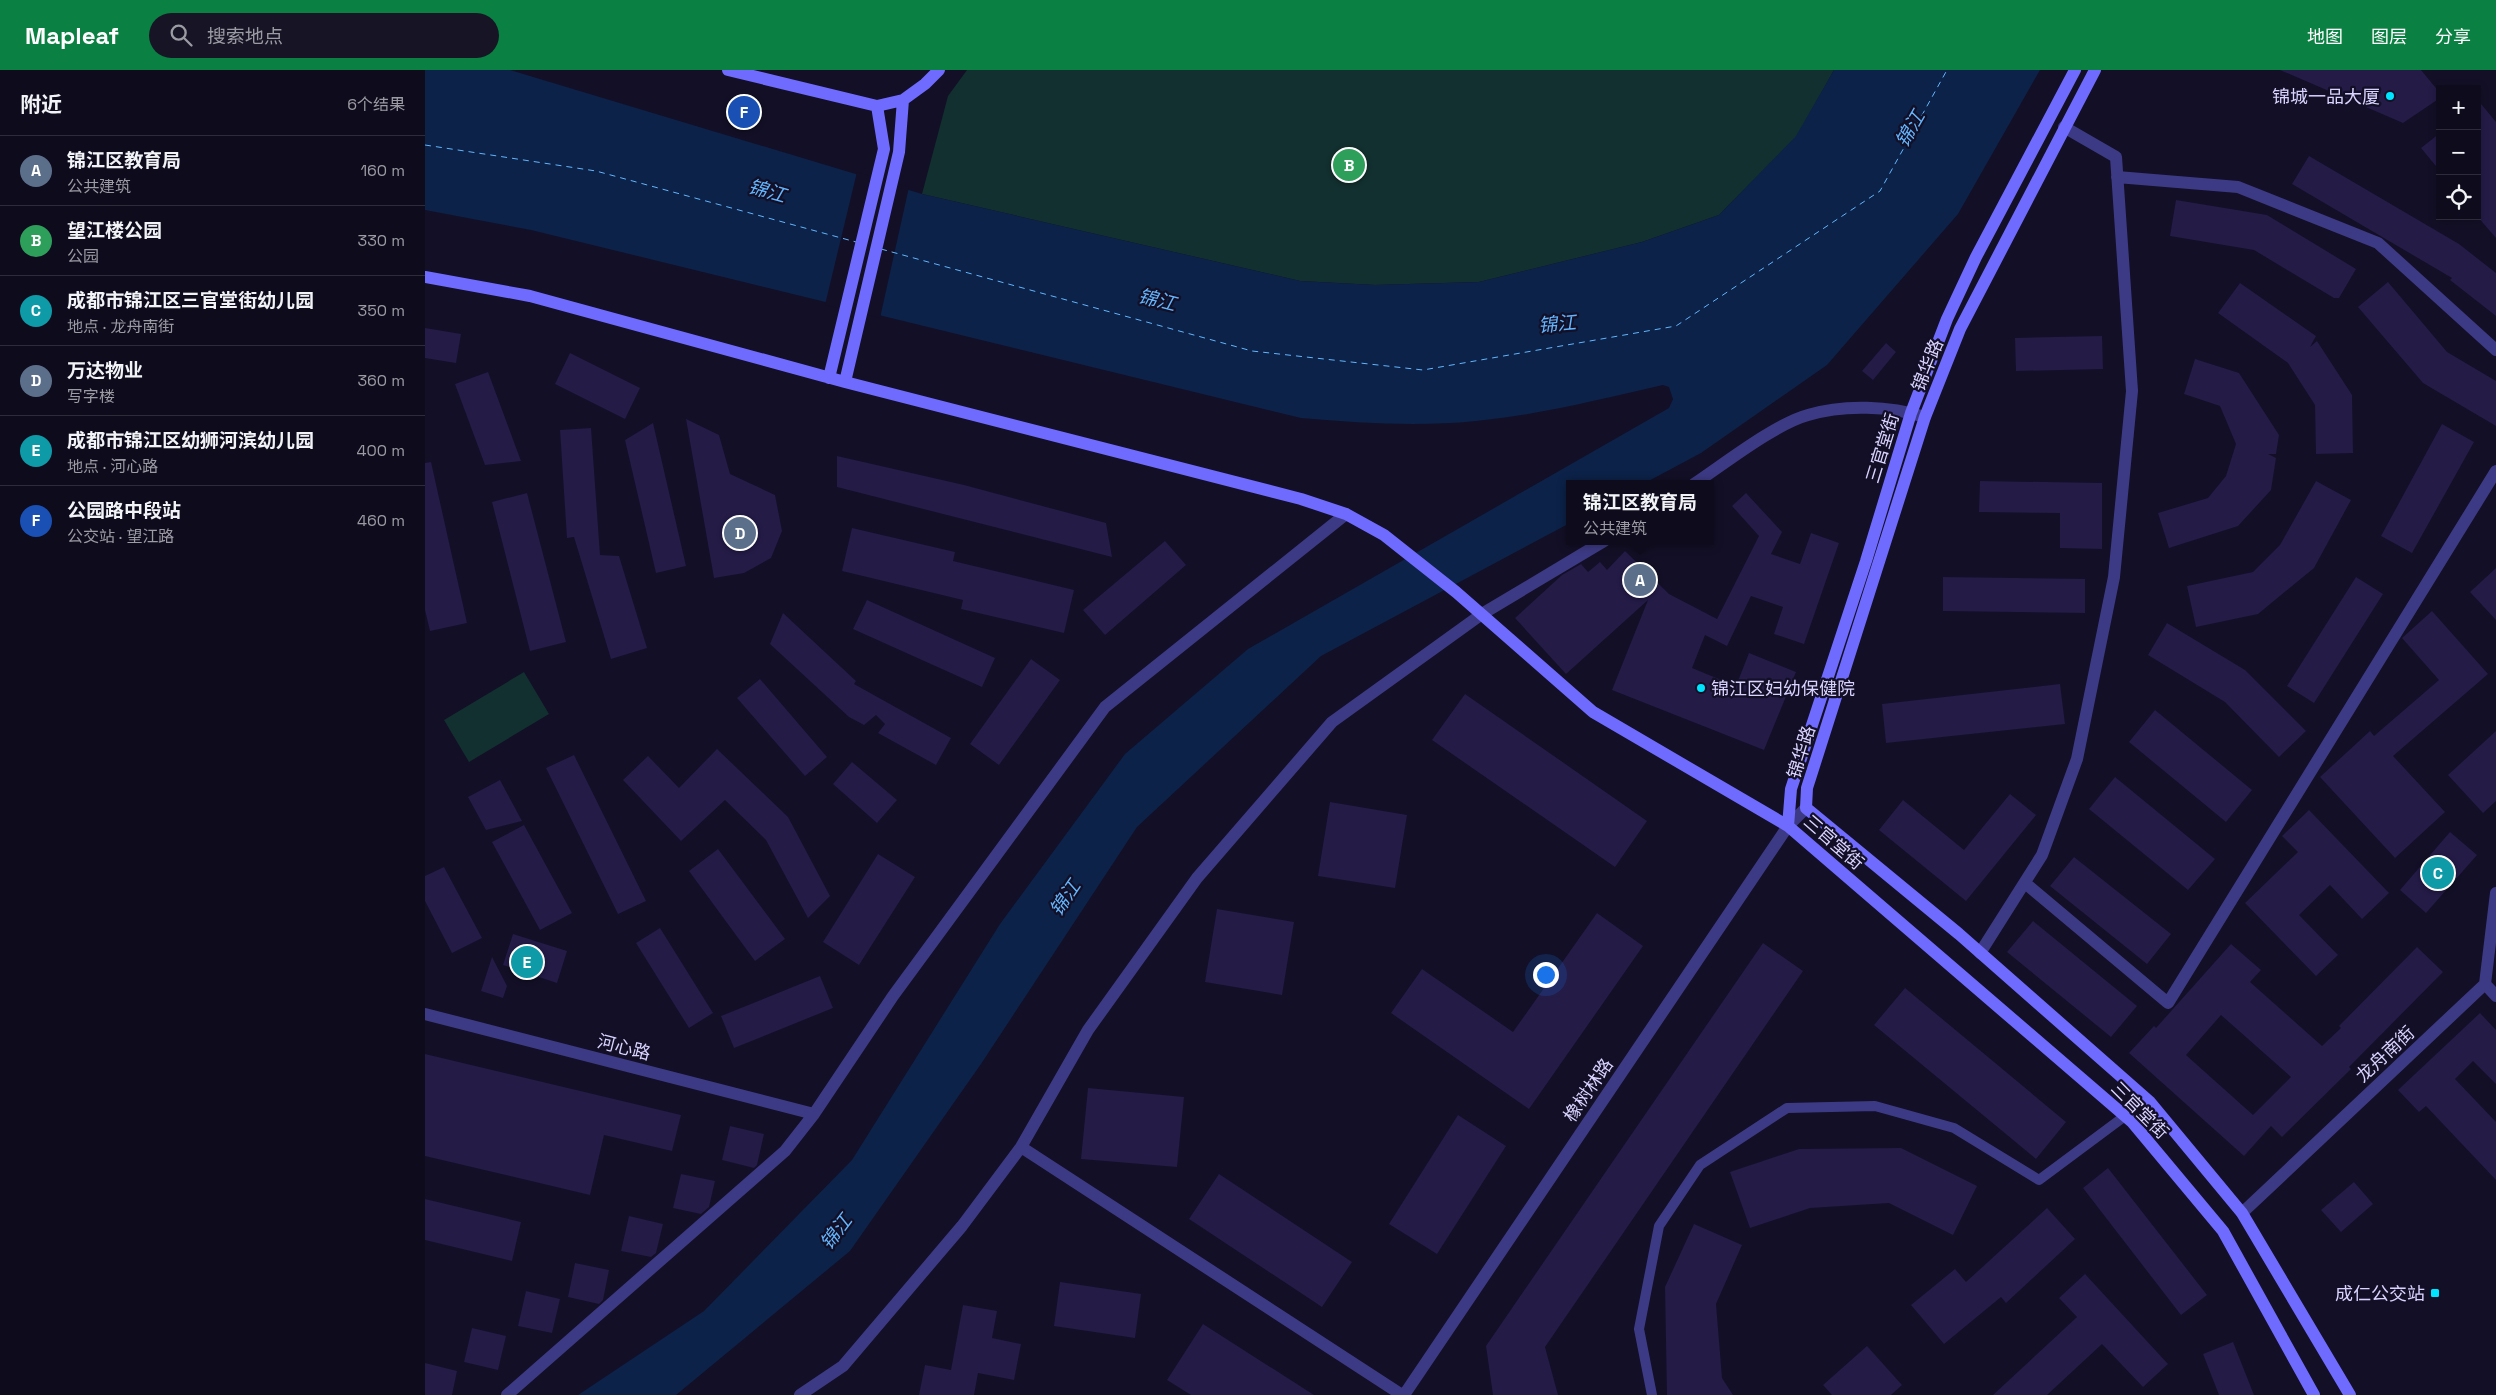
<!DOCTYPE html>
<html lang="zh">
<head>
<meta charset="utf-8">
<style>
  body { margin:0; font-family:"Space Grotesk","Noto Sans SC",sans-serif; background:#171425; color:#f1f3f6 }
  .controls { position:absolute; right:15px; top:15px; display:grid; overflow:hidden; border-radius:0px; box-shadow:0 2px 8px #0003 }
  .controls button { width:45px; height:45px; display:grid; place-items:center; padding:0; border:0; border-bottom:1px solid #2e2b3b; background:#0e0b1c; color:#f1f3f6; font:25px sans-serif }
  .you { position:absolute; left:1120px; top:904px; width:18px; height:18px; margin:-12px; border:4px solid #fff; border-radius:50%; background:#1a73e8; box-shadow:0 0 0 8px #1a73e833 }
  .badge { display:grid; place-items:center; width:32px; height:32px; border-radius:50%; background:#0b8043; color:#fff; font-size:16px; font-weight:700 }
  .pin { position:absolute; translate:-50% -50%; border:2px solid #fff; box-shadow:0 1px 5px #0006 }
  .popup { position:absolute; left:1141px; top:410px; width:148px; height:65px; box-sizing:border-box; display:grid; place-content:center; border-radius:0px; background:#0e0b1c; filter:drop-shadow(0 1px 4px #0005); font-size:16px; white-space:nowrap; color:#9b9ba3 }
  .popup b { font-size:19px; color:#f1f3f6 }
  .popup::after { content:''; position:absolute; left:50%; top:100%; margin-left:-10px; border:10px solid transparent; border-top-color:#0e0b1c }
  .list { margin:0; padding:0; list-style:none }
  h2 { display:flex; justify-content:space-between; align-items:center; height:65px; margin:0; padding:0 20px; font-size:21px }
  h2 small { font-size:16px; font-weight:400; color:#9b9ba3 }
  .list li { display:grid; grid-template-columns:32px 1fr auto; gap:15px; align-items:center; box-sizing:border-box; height:70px; padding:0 20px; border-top:1px solid #2e2b3b }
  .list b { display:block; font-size:19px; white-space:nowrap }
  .list p { margin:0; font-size:16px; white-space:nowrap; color:#9b9ba3 }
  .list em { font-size:16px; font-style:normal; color:#9b9ba3 }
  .icon { flex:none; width:28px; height:28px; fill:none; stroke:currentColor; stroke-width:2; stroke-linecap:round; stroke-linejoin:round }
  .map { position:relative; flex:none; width:2071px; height:1325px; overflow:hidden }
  header { display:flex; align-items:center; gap:30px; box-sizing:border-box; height:70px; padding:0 25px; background:#0b8043; color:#fff }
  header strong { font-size:24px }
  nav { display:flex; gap:28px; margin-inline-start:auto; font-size:18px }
  .search { width:350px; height:45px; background:#171425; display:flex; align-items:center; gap:12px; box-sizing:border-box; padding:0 18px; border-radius:28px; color:#9b9ba3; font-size:19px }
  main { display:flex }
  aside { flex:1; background:#0e0b1c }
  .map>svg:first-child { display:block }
  .green { fill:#12302f }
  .water { fill:#0c2248 }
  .pier { fill:#130f26 }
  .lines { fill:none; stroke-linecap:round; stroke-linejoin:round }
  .ferry { stroke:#62b6ff; stroke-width:1; stroke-dasharray:6 5; stroke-linecap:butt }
  .building { fill:#241b47; fill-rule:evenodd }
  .lane { stroke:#3d3a85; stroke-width:10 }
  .street { stroke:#3d3a85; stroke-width:12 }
  .secondary { stroke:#6f6bff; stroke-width:12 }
  .poi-dot { fill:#00e5ff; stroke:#130f26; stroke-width:2 }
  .labels { text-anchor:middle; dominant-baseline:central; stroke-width:4.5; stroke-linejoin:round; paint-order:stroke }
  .poi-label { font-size:18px; fill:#d9d4ff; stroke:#130f26; text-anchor:end }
  .street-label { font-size:18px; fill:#d9d4ff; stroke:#130f26 }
  .water-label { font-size:19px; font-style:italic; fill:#62b6ff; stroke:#130f26 }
</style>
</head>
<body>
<header>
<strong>Mapleaf</strong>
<div class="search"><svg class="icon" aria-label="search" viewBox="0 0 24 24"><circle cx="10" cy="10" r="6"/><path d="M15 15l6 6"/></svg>搜索地点</div>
<nav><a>地图</a><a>图层</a><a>分享</a></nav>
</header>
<main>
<aside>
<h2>附近<small>6个结果</small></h2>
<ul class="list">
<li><span class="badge" style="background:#5c6f8a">A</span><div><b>锦江区教育局</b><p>公共建筑</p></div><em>160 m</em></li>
<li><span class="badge" style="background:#2e9e5b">B</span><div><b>望江楼公园</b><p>公园</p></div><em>330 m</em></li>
<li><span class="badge" style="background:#0f9aa8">C</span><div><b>成都市锦江区三官堂街幼儿园</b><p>地点 · 龙舟南街</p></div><em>350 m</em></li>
<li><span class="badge" style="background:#5c6f8a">D</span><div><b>万达物业</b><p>写字楼</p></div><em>360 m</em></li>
<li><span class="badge" style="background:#0f9aa8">E</span><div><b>成都市锦江区幼狮河滨幼儿园</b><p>地点 · 河心路</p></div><em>400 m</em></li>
<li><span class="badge" style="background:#1a4fb4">F</span><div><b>公园路中段站</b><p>公交站 · 望江路</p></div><em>460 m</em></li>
</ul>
</aside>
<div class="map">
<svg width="2071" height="1325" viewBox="0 0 2071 1325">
  <rect width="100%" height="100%" fill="#130f26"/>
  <path class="green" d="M 542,0 L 1409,0 L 1372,66 L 1294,145 L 1217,172 L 1054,212 L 950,215 L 875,211 L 497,124 L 523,26 Z
    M 99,602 L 124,644 L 44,692 L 19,650 Z"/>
  <path class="water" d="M 0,0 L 85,0 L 497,124 L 875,211 L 950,215 L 1054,212 L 1217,172 L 1294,145 L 1371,66 L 1409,0 L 1615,0 L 1533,144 L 1402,295 L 1276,383 L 1218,414 L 1145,414 L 1145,453 L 896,586 L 712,757 L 556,994 L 425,1181 L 251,1325 L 153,1325 L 279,1241 L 427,1090 L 575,854 L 700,684 L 823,579 L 1244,338 L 1248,329 L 1244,317 L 1238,315 C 1176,329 1114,345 1051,351 C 992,357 934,353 876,348 L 106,160 L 0,140 Z"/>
  <path class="pier" d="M 432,102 L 484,117 L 455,248 L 400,235 Z"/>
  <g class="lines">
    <path class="ferry" d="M 0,75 L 171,101 L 431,172
      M 456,179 L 827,281 L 998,300 L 1251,256 L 1455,121 L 1522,0"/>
  </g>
  <path class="building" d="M 1855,0 L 1996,0 L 2015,23 L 2015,28 L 1978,53 Z
    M 2052,29 L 2071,52 L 2071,168 L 2052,146 Z
    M 2015,63 L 2015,101 L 1996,78 Z
    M 1884,86 L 2034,174 L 2071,203 L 2071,246 L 2025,210 L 2027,208 L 1867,114 Z
    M 1751,130 L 1842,145 L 1931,199 L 1914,228 L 1909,228 L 1829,180 L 1745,166 Z
    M 1963,212 L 2022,282 L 2071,311 L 2071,356 L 1998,313 L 1933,237 Z
    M 1815,213 L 1891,266 L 1885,277 L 1892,271 L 1927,325 L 1928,383 L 1891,384 L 1890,335 L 1863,293 L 1793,243 Z
    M 0,258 L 36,264 L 31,293 L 0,288 Z
    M 1677,266 L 1678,299 L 1591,301 L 1590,268 Z
    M 1461,273 L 1471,282 L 1448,310 L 1437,301 Z
    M 145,283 L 215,318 L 200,349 L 130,314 Z
    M 1770,289 L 1814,303 L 1854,365 L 1851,384 L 1843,384 L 1851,388 L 1846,420 L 1813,456 L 1744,478 L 1733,443 L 1783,428 L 1801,406 L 1811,374 L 1795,336 L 1759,324 Z
    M 63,302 L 96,391 L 60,395 L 30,314 Z
    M 261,349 L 294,365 L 305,404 L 350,425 L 357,461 L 346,488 L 319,503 L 289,508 Z
    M 228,353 L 261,496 L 231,503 L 200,370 Z
    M 2017,354 L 2049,372 L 1987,483 L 1956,466 Z
    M 166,358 L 175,485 L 194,486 L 222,578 L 186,589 L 149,467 L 142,468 L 135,360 Z
    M 412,386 L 539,415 L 681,453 L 687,487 L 412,417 Z
    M 6,392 L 42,553 L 5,561 L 0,540 L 0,393 Z
    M 1555,411 L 1677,413 L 1677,479 L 1635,478 L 1635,443 L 1554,442 Z
    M 1891,411 L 1926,430 L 1889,498 L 1833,544 L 1771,557 L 1762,516 L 1828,502 L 1855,475 Z
    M 102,423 L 141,572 L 105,581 L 67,432 Z
    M 1321,423 L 1357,462 L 1346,484 L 1375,494 L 1386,463 L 1414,473 L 1379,574 L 1349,564 L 1358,537 L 1326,526 L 1302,576 L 1280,565 L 1267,598 L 1311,616 L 1324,583 L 1371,602 L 1339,680 L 1187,620 L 1223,530 L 1141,604 L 1090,548 L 1137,505 L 1156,494 L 1163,502 L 1175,492 L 1182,500 L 1200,481 L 1244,524 L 1292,549 L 1334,466 L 1307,436 Z
    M 427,458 L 530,482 L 528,491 L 649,520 L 639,563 L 536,539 L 538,530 L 417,501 Z
    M 740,471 L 761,495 L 680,565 L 658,540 Z
    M 2071,498 L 2071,550 L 2045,522 Z
    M 1518,507 L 1660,509 L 1660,543 L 1518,541 Z
    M 1931,507 L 1958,524 L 1889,633 L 1862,616 Z
    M 442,530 L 570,588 L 557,617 L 428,559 Z
    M 2007,541 L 2063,604 L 1968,686 L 2020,742 L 1970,788 L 1895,707 L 1945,661 L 1949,666 L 2014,610 L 1977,568 Z
    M 358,543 L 431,611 L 429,614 L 526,668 L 511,695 L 453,663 L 460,654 L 451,645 L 439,655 L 424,647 L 345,574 Z
    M 1742,553 L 1820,600 L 1881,661 L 1854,687 L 1800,632 L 1723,585 Z
    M 606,589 L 635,610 L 574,695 L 545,674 Z
    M 335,609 L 402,687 L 380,706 L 312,628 Z
    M 1635,614 L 1640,654 L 1461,673 L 1457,634 Z
    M 1040,624 L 1222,751 L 1190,797 L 1007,670 Z
    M 1730,640 L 1827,720 L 1801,752 L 1704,672 Z
    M 2071,661 L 2071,731 L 2058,743 L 2023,705 Z
    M 292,679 L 363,747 L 405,826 L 383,848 L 341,770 L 300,730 L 256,771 L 198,710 L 223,686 L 254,718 Z
    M 149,685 L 221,831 L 193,844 L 121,698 Z
    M 427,692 L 472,730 L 452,753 L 408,714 Z
    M 1690,707 L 1790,789 L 1763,820 L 1664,739 Z
    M 75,710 L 97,751 L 61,760 L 43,727 Z
    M 1585,724 L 1611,745 L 1541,831 L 1454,760 L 1478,730 L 1539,780 Z
    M 905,732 L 982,745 L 970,818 L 893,806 Z
    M 1884,740 L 1964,823 L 1937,849 L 1905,815 L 1874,845 L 1913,885 L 1891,906 L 1820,833 L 1873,782 L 1857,766 Z
    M 99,755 L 147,843 L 115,860 L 67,772 Z
    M 2025,762 L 2052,785 L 2001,843 L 1975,820 Z
    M 293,779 L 360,869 L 330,891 L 264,801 Z
    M 453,784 L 490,807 L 434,895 L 398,872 Z
    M 1649,787 L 1746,864 L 1722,894 L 1625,816 Z
    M 19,797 L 57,868 L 27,883 L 0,831 L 0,806 Z
    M 792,839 L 869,852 L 857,925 L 780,912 Z
    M 1172,843 L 1218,876 L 1104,1039 L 966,943 L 997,899 L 1088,962 Z
    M 1608,851 L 1712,936 L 1686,967 L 1582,882 Z
    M 235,858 L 288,943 L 264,958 L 211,873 Z
    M 88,864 L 142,881 L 132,913 L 78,895 Z
    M 1338,873 L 1378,901 L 1120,1277 L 1133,1325 L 1068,1325 L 1061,1276 Z
    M 1806,874 L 1836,900 L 1825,912 L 1897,976 L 1916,958 L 1914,956 L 1992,877 L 2018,902 L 1924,997 L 1926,999 L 1857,1067 L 1846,1056 L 1819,1086 L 1704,983 L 1729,956 L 1731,958 ZM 1796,945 L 1866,1007 L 1828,1045 L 1761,985 Z
    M 67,887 L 82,916 L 78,928 L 56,921 Z
    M 395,906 L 408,938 L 309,978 L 296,946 Z
    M 1480,918 L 1641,1052 L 1611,1089 L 1449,955 Z
    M 2055,943 L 2071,960 L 2071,1014 L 2048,991 L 2030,1009 L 2071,1052 L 2071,1110 L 2001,1036 L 1994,1042 L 1973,1020 Z
    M 0,984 L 256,1045 L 247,1081 L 179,1065 L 165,1125 L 0,1086 Z
    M 663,1018 L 759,1027 L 752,1097 L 656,1089 Z
    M 1033,1045 L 1081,1076 L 1012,1184 L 964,1154 Z
    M 305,1056 L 339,1064 L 332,1095 L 329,1098 L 297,1090 Z
    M 1476,1078 L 1552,1116 L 1528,1165 L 1464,1133 L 1385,1138 L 1325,1158 L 1305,1102 L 1374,1079 Z
    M 1683,1098 L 1782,1225 L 1756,1245 L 1658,1118 Z
    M 256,1104 L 290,1111 L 284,1137 L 276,1144 L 248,1138 Z
    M 794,1104 L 927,1192 L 897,1237 L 764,1149 Z
    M 1929,1112 L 1948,1134 L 1916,1162 L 1896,1140 Z
    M 0,1129 L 96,1152 L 87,1191 L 0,1170 Z
    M 1622,1138 L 1650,1169 L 1581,1233 L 1576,1227 L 1519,1274 L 1486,1235 L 1530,1199 L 1541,1212 Z
    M 204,1146 L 238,1154 L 231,1183 L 226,1187 L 196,1181 Z
    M 1269,1154 L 1317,1175 L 1291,1234 L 1297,1308 L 1308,1325 L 1242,1325 L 1240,1217 Z
    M 150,1193 L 184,1200 L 178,1230 L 174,1234 L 143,1227 Z
    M 1660,1204 L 1743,1294 L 1718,1317 L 1677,1274 L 1622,1325 L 1568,1325 L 1652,1247 L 1634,1228 Z
    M 635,1212 L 716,1224 L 710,1268 L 629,1256 Z
    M 101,1221 L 135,1229 L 127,1263 L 93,1256 Z
    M 538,1235 L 572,1241 L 567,1268 L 596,1274 L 589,1310 L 553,1303 L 549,1325 L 494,1325 L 500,1295 L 526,1300 Z
    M 778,1254 L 889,1325 L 766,1325 L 742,1310 Z
    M 47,1258 L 81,1266 L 73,1300 L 39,1292 Z
    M 1808,1272 L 1829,1325 L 1794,1325 L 1778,1284 Z
    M 1442,1276 L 1477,1315 L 1466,1325 L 1407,1325 L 1398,1315 Z
    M 0,1293 L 32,1301 L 27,1325 L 0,1325 Z"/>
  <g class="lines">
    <path class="lane" d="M 1227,1325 L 1214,1259 L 1234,1156 L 1275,1095 L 1362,1038 L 1450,1036 L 1529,1058 L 1614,1110 L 1700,1046"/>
    <path class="street" d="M 1692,107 L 1813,117 L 1953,173 L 2071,280
      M 1269,414 C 1299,394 1350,354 1383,345 C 1419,334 1465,336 1500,347
      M 1600,813 L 1743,933 L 2071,401
      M 1555,883 L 1617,785 L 1652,689 L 1689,507 L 1707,321 L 1691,87 L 1639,57
      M 2060,914 L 2071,926
      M 0,944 L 389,1044
      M 596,1077 L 977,1325
      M 1817,1143 L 2060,914 L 2071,823
      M 82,1325 L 360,1081 L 389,1044 L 468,926 L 680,637 L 921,444
      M 375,1325 L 418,1296 L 537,1156 L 596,1077 L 663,960 L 772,808 L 907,652 L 1057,544 L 1179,471
      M 979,1325 L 1363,756 L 1381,738"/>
    <path class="secondary" d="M 303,0 L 452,36 L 478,30 L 500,14 L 514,0
      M 1650,0 L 1551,187 L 1522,249 L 1486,343 L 1441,491 L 1366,719 L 1363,756 L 1707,1052 L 1798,1161 L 1889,1325
      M 1670,0 L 1535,259 L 1500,347 L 1382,718 L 1381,738 L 1534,864 L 1725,1032 L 1817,1143 L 1925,1325
      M 0,207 L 105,226 L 420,312 L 876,429 L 921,444 L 959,465 L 1031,522 L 1168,642 L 1363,756
      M 404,308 L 459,79 L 452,36
      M 420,312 L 474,82 L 478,30"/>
  </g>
  <g class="poi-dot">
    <circle cx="1965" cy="26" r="5"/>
    <circle cx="1276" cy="618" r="5"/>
    <rect x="2005" y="1218" width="10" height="10" rx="2.5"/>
  </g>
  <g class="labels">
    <g class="poi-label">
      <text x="1955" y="26">锦城一品大厦</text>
      <text x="1286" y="618" text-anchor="start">锦江区妇幼保健院</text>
      <text x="2000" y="1223">成仁公交站</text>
    </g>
    <g class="street-label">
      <text transform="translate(1502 295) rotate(-68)">锦华路</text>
      <text transform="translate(1457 378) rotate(-73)">三官堂街</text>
      <text transform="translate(1376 682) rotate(-73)">锦华路</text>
      <text transform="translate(1409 772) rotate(41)">三官堂街</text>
      <text transform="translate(199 977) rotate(14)">河心路</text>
      <text transform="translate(1960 984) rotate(-43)">龙舟南街</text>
      <text transform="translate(1163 1020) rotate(-56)">橡树林路</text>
      <text transform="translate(1715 1040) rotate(45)">三官堂街</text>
    </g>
    <g class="water-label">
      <text transform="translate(1485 59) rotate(-60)">锦江</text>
      <text transform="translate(342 121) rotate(16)">锦江</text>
      <text transform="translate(732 230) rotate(14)">锦江</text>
      <text transform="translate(1132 254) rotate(-5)">锦江</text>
      <text transform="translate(640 828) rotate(-56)">锦江</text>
      <text transform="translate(411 1162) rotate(-53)">锦江</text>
    </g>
  </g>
</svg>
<div class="controls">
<button>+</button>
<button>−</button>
<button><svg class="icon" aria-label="locate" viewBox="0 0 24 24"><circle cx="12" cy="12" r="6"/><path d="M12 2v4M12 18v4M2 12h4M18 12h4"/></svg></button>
</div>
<div class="you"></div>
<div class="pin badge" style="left:1215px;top:510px;background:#5c6f8a">A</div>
<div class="popup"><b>锦江区教育局</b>公共建筑</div>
<div class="pin badge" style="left:924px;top:95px;background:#2e9e5b">B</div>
<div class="pin badge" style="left:2013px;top:803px;background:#0f9aa8">C</div>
<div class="pin badge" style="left:315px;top:463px;background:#5c6f8a">D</div>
<div class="pin badge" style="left:102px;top:892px;background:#0f9aa8">E</div>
<div class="pin badge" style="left:319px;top:42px;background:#1a4fb4">F</div>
</div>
</main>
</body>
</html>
